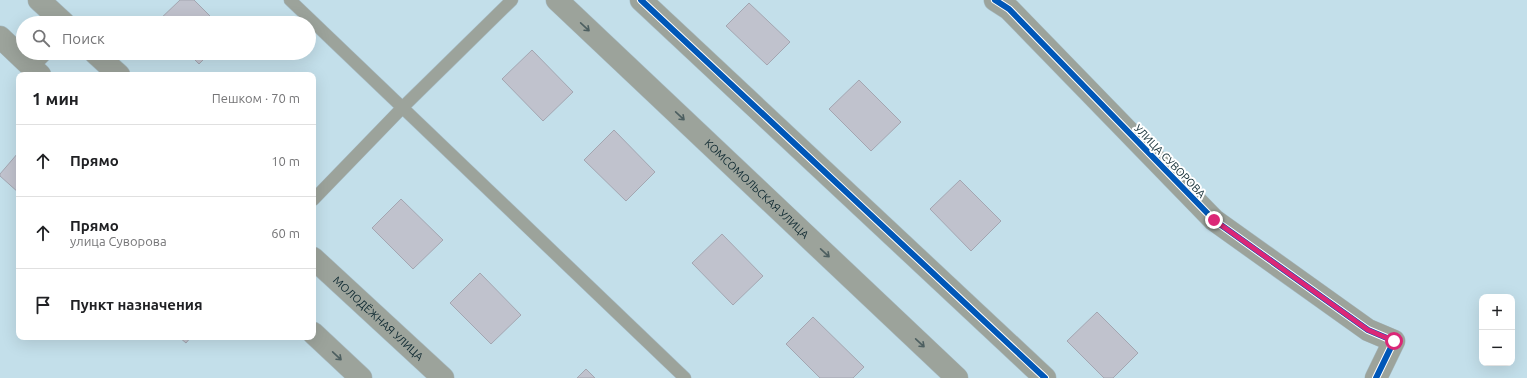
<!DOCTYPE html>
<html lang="ru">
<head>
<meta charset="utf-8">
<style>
  body { margin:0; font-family:Ubuntu,sans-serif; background:#f2f2f2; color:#202124 }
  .controls { position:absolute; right:12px; bottom:12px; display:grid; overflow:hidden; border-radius:8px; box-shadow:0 4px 16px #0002 }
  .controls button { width:36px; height:36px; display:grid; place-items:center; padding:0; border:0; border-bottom:1px solid #e0e0e0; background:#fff; color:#202124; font:20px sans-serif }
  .stop { position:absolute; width:12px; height:12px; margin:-9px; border:3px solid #db2777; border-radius:50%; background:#fff }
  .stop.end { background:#db2777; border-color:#fff; box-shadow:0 1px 4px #0008 }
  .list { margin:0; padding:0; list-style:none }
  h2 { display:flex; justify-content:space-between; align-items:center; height:52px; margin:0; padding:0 16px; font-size:17px }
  h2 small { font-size:13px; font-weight:400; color:#757577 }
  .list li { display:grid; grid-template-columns:26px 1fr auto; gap:12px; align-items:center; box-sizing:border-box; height:72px; padding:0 16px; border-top:1px solid #e0e0e0 }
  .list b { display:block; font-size:15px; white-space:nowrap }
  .list p { margin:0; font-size:13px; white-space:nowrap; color:#757577 }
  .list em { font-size:13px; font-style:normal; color:#757577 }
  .icon { flex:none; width:22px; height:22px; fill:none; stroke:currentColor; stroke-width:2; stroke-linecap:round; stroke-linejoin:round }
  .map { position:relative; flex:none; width:1527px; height:378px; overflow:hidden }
  .search { position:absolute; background:#fff; box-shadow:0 4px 16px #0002; left:16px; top:16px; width:300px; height:44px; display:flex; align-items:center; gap:10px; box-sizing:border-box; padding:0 14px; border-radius:22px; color:#757577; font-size:15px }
  .panel { position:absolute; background:#fff; box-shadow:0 4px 16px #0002; left:16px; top:72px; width:300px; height:268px; border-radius:8px }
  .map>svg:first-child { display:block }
  .building { fill:#c0c2cd; stroke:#a3a6b1 }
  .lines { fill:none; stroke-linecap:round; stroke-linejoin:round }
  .service-casing { stroke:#a6bcc5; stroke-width:13 }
  .minor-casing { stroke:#a6bcc5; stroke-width:23 }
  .service { stroke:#9ca39b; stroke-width:12 }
  .minor { stroke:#9ca39b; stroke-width:22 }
  .cycleway-casing { stroke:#fff; stroke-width:8 }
  .cycleway { stroke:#0057b8; stroke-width:6 }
  .oneway { stroke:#4d5f60 }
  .route { stroke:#db2777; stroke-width:5 }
  .labels { text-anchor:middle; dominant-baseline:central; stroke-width:4; stroke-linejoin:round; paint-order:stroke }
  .street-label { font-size:11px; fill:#0d2830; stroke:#fff }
</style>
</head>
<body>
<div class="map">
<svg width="1527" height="378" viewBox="0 0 1527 378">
  <rect width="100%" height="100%" fill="#c3dfea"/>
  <path class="building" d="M 180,0 L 194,0 L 217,23 L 158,23 L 157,22 Z
    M 749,3 L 790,42 L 767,65 L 726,26 Z
    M 532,50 L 573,92 L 543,121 L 502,79 Z
    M 188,53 L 210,53 L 199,64 Z
    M 859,80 L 901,122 L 871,151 L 829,109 Z
    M 614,130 L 655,172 L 626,201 L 584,160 Z
    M 18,153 L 19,154 L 19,193 L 0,176 L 0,174 Z
    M 960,180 L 1001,221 L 971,251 L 930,209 Z
    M 401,199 L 443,240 L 413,269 L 372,228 Z
    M 722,234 L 763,276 L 733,305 L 692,263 Z
    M 480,273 L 521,315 L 491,344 L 450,303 Z
    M 1097,312 L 1138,353 L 1113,378 L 1104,378 L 1067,341 Z
    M 813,317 L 864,367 L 853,378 L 820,378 L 786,344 Z
    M 179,337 L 191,337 L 186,343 Z
    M 586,369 L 595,378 L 577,378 Z"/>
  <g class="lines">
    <g class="service-casing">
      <path id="service" d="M 290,0 L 685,378
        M 32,68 L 47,53
        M 313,200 L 403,107 L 512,0"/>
    </g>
    <g class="minor-casing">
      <g id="minor">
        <path d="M 39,0 L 64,23"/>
        <path id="s1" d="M 557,0 L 957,378"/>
        <path d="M 641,0 L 1045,378"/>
        <path d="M 995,0 L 1009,9 L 1214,220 L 1368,330 L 1394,341 L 1376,378"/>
        <path d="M 0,37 L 40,75"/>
        <path d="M 95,53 L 119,75"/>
        <path id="s2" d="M 313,258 L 443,378"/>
        <path d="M 313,333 L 361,378"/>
      </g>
    </g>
    <use href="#service" class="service"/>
    <use href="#minor" class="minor"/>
    <g class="cycleway-casing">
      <path id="cycleway" d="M 641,0 L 1045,378
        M 995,0 L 1009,9 L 1214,220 L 1368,330 L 1394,341 L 1376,378"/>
    </g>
    <use href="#cycleway" class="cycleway"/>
  </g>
  <defs><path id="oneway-shaft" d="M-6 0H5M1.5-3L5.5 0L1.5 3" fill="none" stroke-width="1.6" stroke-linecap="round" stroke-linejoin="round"/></defs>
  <g class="oneway">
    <use href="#oneway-shaft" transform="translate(585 27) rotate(43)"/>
    <use href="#oneway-shaft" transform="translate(680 116) rotate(43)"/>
    <use href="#oneway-shaft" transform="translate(825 253) rotate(43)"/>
    <use href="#oneway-shaft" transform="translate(920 343) rotate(43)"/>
    <use href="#oneway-shaft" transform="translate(337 356) rotate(43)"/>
  </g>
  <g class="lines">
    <path class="route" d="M 1214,220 L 1368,330 L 1394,341"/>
  </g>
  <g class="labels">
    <g class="street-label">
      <text transform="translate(1170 161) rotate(46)">УЛИЦА СУВОРОВА</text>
      <text stroke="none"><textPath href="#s1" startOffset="275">КОМСОМОЛЬСКАЯ УЛИЦА</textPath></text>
      <text stroke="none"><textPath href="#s2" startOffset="89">МОЛОДЁЖНАЯ УЛИЦА</textPath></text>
    </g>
  </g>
</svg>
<div class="controls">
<button>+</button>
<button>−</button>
</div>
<div class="stop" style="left:1394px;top:341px"></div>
<div class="stop end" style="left:1214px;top:220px"></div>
<div class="search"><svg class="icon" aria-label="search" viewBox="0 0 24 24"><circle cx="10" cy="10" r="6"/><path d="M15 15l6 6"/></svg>Поиск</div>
<section class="panel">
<h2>1 мин<small>Пешком · 70 m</small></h2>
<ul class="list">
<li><svg class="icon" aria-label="ahead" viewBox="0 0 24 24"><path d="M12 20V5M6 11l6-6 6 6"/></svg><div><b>Прямо</b></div><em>10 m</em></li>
<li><svg class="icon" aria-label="ahead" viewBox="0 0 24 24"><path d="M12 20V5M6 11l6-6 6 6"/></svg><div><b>Прямо</b><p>улица Суворова</p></div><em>60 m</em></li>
<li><svg class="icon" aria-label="arrive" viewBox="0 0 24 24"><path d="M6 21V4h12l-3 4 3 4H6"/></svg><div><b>Пункт назначения</b></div></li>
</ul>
</section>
</div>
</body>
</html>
